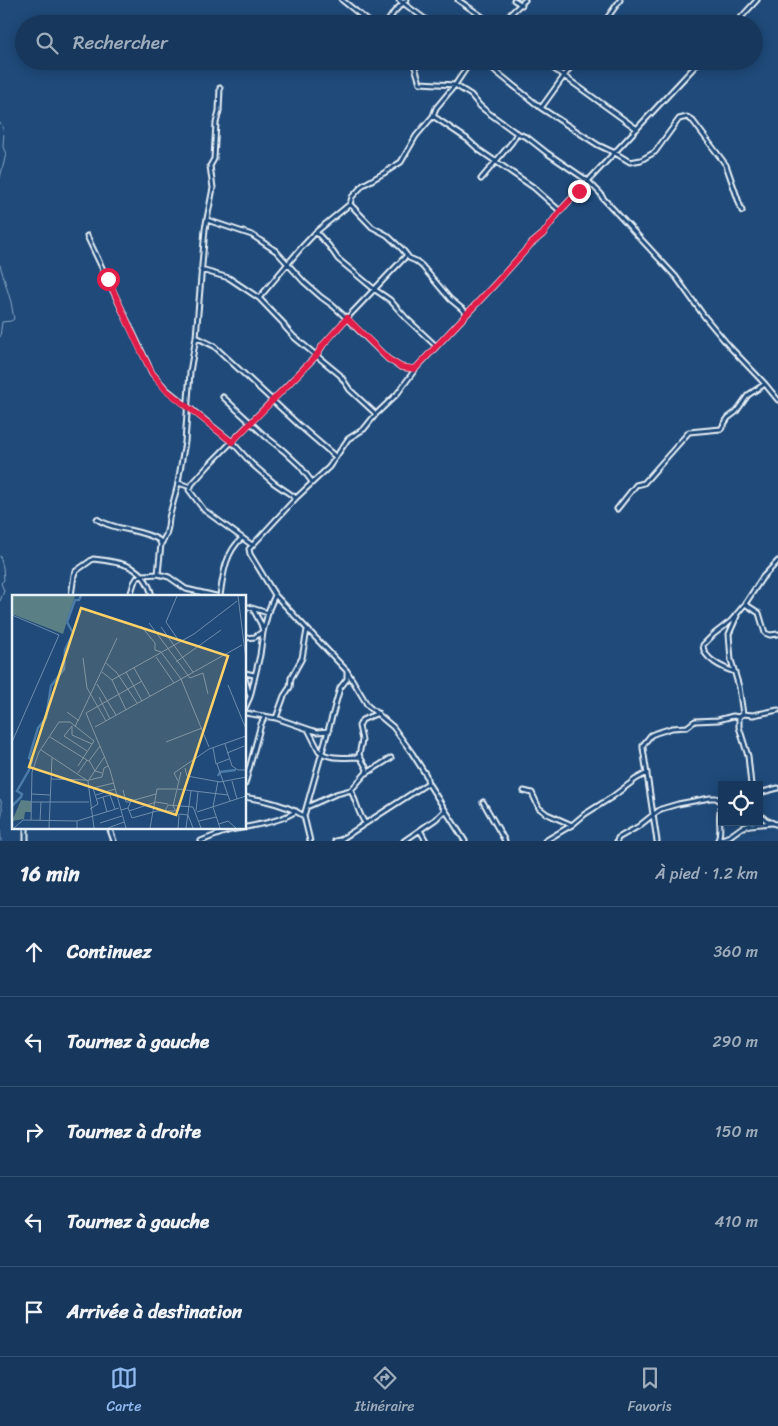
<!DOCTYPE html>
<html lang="fr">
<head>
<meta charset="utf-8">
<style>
  body { margin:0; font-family:Sriracha,sans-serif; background:#203f62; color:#f1f3f6 }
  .controls { position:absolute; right:15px; bottom:15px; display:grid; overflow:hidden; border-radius:0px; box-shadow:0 2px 12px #0003 }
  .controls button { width:45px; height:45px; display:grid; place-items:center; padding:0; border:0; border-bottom:1px solid #365272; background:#17385c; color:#f1f3f6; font:25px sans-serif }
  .stop { position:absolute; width:15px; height:15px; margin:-11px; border:4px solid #e11d48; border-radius:50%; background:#fff }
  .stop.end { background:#e11d48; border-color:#fff; box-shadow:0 1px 5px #0008 }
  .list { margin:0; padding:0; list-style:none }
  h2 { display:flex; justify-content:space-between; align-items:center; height:65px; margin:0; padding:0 20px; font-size:21px }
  h2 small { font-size:16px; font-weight:400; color:#9eacbb }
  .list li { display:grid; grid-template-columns:32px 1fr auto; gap:15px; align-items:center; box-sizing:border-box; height:90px; padding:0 20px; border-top:1px solid #365272 }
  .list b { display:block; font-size:19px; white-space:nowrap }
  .list em { font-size:16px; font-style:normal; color:#9eacbb }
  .icon { flex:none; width:28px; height:28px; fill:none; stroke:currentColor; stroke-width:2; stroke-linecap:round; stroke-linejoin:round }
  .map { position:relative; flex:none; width:778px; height:841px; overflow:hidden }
  .search { position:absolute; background:#17385c; box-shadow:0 2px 12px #0003; left:15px; right:15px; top:15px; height:55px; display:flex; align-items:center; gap:12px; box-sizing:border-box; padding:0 18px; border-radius:28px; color:#9eacbb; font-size:19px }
  .sheet { height:515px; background:#17385c }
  nav { display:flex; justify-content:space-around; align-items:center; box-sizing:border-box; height:70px; border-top:1px solid #365272; background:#17385c; font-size:14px; color:#9eacbb }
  nav a { display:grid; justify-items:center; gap:2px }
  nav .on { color:#90b9f0 }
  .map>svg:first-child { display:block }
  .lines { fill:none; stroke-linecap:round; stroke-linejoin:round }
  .stream { stroke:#8aaac8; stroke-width:1 }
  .minor-casing { stroke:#e8f1f8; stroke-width:7 }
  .minor { stroke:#1f4a7a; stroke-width:3 }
  .route { stroke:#e11d48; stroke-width:6 }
  .inset-river { fill:none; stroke:#4b7ba8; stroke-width:2.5 }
  .inset-road { fill:none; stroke:#6f8dac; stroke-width:1 }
  .view { fill:#ffd166; fill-opacity:0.15; stroke:#ffd166; stroke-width:2.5 }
  .inset-edge { fill:none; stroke:#e8f1f8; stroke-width:2.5 }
</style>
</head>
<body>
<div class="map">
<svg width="778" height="841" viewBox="0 0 778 841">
  <rect width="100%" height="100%" fill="#1f4a7a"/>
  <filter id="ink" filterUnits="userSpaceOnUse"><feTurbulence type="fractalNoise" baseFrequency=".02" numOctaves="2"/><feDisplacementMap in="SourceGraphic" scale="10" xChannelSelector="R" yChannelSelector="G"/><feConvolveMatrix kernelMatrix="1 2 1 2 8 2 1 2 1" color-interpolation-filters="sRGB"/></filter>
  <g filter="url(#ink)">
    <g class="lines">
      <path class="stream" d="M 0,123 C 6,131 3,138 3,147 L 6,154 L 0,178
        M 0,265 L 11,302 L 14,319 L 11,321 L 2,322 L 0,337
        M 0,556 L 3,567 L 4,580 L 1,583 L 4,591 L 0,601
        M 0,799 C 3,804 3,815 0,820
        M 0,826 L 1,841"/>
      <g class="minor-casing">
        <path id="minor" d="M 342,0 L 372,24
          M 399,0 L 432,24
          M 458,0 L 493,24
          M 514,0 L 522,5
          M 386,24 L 394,12 L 406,0
          M 500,24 L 525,0
          M 603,24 L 620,0
          M 735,24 L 757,0
          M 413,61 L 420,83 L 455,85 L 471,95 L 480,106 L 486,111 L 515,132 L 528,138 L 547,153 L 588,181 L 601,194 L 602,197 L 676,277 L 704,316 L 729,346 L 765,384 L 778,400
          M 483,61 L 541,108 L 598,145 L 615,153 L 630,162 L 641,160 L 655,152 L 679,119 L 687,117 L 693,121 L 726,165 L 742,211
          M 543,61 L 637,129
          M 541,108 L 575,61
          M 433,116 L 467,139 L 479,150 L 533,187 L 560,211
          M 481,179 L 512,142 L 517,133
          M 350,204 L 372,227 L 387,235 L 402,249 L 409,258 L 416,261 L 422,266 L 450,299 L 467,313
          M 207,220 L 252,235 L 276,251 L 304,282 L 321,297 L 332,305 L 341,313 L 388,359 L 401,367 L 414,369
          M 316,232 L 329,246 L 338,259 L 374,289 L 390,300 L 406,318 L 436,346
          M 87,236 L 152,373 L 166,389 L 232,442 L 252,464 L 274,483 L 296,498
          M 201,270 L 229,278 L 259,298 L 283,323 L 285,327 L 294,337 L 340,375 L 350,390 L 376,414
          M 259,298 L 301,248 L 316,232 L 350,204 L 352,197 L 363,185 L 384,173 L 401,162 L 416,136 L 433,116 L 436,108 L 455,85 L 471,61
          M 196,337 L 214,346 L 300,426 L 336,457
          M 223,397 L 265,436 L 284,451 L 300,466 L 312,482
          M 178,483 L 191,487
          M 617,509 L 636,485 L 644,483 L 689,432 L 721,429 L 728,418 L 736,412 L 748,395 L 765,384
          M 97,519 C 112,530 142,529 159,540 L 161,544 L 158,574
          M 161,544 L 166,535 L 168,527 L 169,518 L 177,488 L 185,442 L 190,372 L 196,337 L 205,229 L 213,188 L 210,166 L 214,159 L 216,123 L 219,111 L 220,88
          M 252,545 L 204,510 L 189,490 L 192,484 L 209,465 L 316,356 L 323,345 L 347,318 L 407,255
          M 71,596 L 74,575 L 76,571 L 93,559 C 121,562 145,565 152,596
          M 130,596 L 134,583 L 137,578 L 143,575 L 158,574 L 169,577 L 186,589 L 216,596
          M 220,596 C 223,575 225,553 242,538
          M 745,604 L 759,613 L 765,633 L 770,635 L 778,634
          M 245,606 L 268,613
          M 253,609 L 261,624 L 263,631
          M 737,616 L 729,634 L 731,660 L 739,687 L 743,714
          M 245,638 L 255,637 L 262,632
          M 735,672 C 723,668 703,659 703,645 L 714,634 L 731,621 L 745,604 L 762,578 L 778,561
          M 245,673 L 254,675
          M 245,679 L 250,696
          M 245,708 L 250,697 L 260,655 L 263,632 L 269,609 L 275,595
          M 245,713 L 276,718 L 308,729 L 319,751 C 329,760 347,757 360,757
          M 743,714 L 739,717 L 739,727 L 748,756 L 751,785
          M 743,714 L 753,715 L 778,710
          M 276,718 L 284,696 L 290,687 L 291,678 L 302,658 L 307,630
          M 308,729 L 317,732 L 329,731
          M 367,773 L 391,758
          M 245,784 L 261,724 L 265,716
          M 351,790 C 356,801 358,813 365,823
          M 524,791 L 532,793 L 539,808 L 547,814 L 572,825
          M 759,793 L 778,788
          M 245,797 C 252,799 259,799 266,801 C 279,804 293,809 304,816
          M 483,802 L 505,841
          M 309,806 L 336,794 L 351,790 L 366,773 L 367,769 L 359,755 L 362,740 L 359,726 L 362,720 L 378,713
          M 759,814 L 766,820 L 778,825
          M 26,827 L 26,841
          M 109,827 L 114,841
          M 420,830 L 426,841
          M 718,840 C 723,828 716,816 722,805
          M 201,841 C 211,837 221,833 231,830 C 250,826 281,822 296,811
          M 310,841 L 304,816 L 340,688 L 347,679 L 347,672
          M 335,841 L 340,840
          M 342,841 L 340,840 L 428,783
          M 404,841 L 436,819 L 445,810
          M 465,841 L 428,783 L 426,775 L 412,753 L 393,727 L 368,706 L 347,671 L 275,595 L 250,554 L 249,549 L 296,498 L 329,467 L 348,439 L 364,429 L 376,414 L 397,394 L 417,367 L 496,283 L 531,244 L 543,234 L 560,211 L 700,61
          M 545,841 L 572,825 L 585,814 L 612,797 L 636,779 L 647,773
          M 617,841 L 618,838 L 639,826 L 654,814 L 661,809 L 678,804 L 710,798 L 716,798 L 722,802
          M 657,841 L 643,748 L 643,745 L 651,735 L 656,733 L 672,728 L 687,727 L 695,721 L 718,720 L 733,716 L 739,717
          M 717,841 L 730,836 L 741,828 L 750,825 L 772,823"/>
      </g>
      <use href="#minor" class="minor"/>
    </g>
  </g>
  <g class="lines" filter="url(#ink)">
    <path class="route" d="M 108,279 L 137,343 L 152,373 L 166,390 L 232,442 L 316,356 L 323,345 L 347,318 L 388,359 L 401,367 L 415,369 L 496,283 L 531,244 L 543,234 L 560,211 L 579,191"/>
  </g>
  <g transform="translate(12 595)">
    <rect width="234" height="234" fill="#1f4a7a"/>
    <path d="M 0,1 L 63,1 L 51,39 L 0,19 ZM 9,205 L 19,206 L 19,217 L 13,217 L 12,224 L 0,226 Z" fill="#5a7f84"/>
    <path class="inset-river" d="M 206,181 L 208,177 L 224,175M 0,211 L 9,202 L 10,199 L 5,196 L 17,175 L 20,165 L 17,163 L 26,133 L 34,123 L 39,91 L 52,74 L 53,55 L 61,38 L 55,27 L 63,5 L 67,5 L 69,1"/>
    <path class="inset-road" d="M 165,1 L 154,27 L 167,46M 226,1 L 234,65M 0,20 L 47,40 L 0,147M 137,28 L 178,83 L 191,78 L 196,99M 129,31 L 143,48 L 143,55 L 149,57 L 169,84 L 197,152M 149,32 L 181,77M 144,62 L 162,88M 71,63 L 75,93 L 94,126M 164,67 L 209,35M 94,68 L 105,78 L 125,108M 122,73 L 138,101M 90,77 L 100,85 L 114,115M 114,77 L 130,106M 100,85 L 182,39 L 225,6M 85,89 L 104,120M 216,90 L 234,134M 87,102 L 98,124M 55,117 L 66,125 L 63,132M 66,126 L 105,43M 60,131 L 52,141 L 75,156M 60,131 L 60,140 L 80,149M 83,132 L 230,50M 38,142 L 78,167 L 83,176 L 90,178M 154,147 L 190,133M 213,149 L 220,171 L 226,175 L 234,175M 201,153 L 204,169 L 217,164M 29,155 L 76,186M 215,158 L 232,151M 77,166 L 88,151M 205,169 L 218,206M 66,171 L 82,146M 173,173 L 175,181 L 208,187 L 234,182M 66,178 L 75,165M 39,184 L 75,185M 77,185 L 90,182 L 92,173 L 96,171M 166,186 L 162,178 L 197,154 L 234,141M 206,186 L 201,212 L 208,233M 220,186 L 225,204M 165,194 L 216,200M 111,195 L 114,207 L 118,207M 20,199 L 38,200M 84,200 L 103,194M 91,202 L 98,200 L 103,214M 85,204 L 91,202 L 95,217M 20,207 L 77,207M 116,213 L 120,223 L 145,216 L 163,216M 78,214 L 86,209 L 81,193 L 102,188M 109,215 L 116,213 L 119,206 L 144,199M 117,216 L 144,207 L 156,209M 153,216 L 156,210 L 181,212 L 189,233M 184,216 L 186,197M 185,217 L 234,201M 167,219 L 176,220 L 181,233M 19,225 L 20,177 L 27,157 L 47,127 L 58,127 L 82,146M 28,226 L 29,207M 187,226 L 204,222M 88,228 L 110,221M 207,229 L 216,226 L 224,233M 2,233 L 11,225 L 65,226M 37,233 L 40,163M 65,233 L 65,226 L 107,213M 82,233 L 76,186 L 93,161M 96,233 L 112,227M 114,233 L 98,175 L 74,118 L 130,86M 138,233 L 145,194 L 164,194M 166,233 L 167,221 L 161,211 L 169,177M 174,233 L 179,196"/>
    <path class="view" d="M 69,13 L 216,61 L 164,220 L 17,172 Z"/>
    <rect width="234" height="234" class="inset-edge"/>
  </g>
</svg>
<div class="controls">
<button><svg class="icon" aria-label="locate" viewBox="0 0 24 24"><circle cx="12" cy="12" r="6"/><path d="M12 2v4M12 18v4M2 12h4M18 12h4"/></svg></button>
</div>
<div class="stop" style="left:108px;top:279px"></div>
<div class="stop end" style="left:579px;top:191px"></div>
<div class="search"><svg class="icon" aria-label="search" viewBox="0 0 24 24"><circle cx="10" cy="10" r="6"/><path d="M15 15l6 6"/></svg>Rechercher</div>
</div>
<section class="sheet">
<h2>16 min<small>À pied · 1.2 km</small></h2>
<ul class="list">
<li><svg class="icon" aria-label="ahead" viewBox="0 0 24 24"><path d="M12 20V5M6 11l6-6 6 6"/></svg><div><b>Continuez</b></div><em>360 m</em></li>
<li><svg class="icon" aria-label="left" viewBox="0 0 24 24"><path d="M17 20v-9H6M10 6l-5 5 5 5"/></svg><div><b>Tournez à gauche</b></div><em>290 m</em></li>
<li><svg class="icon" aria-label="right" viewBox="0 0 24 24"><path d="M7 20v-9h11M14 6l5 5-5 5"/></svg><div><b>Tournez à droite</b></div><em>150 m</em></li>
<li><svg class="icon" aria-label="left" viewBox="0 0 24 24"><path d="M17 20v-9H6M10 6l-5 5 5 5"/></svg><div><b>Tournez à gauche</b></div><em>410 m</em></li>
<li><svg class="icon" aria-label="arrive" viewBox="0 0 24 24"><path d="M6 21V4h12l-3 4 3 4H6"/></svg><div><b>Arrivée à destination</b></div></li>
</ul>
</section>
<nav>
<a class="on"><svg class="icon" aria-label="map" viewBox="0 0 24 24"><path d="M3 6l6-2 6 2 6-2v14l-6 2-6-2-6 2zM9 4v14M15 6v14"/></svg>Carte</a>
<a><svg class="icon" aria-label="directions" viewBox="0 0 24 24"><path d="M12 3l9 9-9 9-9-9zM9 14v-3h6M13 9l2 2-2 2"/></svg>Itinéraire</a>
<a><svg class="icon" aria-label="saved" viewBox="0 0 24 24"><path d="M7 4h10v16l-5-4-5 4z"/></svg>Favoris</a>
</nav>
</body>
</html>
